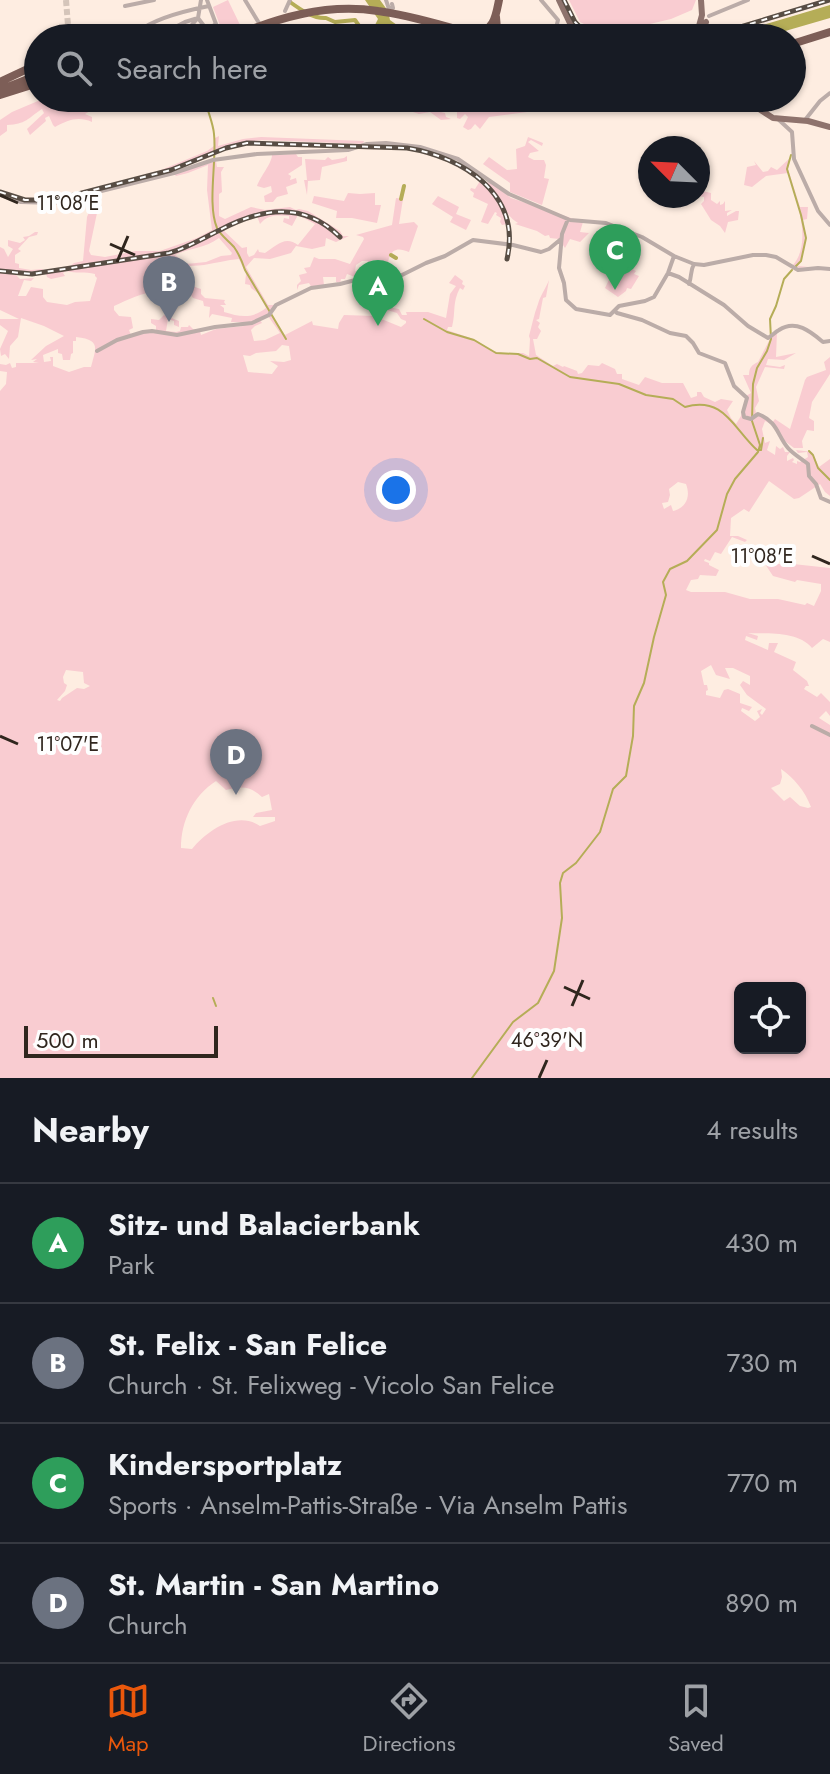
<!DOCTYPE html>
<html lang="en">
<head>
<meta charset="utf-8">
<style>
  body { margin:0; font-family:Jost,sans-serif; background:#242831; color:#f1f3f6 }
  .controls { position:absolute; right:24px; bottom:24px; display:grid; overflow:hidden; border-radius:12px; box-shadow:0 2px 6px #0004 }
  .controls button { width:72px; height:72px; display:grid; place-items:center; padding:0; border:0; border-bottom:2px solid #363941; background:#171b24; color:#f1f3f6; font:40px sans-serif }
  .compass { position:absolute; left:638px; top:136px; width:72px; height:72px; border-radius:50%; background:#171b24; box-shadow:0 2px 6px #0004; rotate:294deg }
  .scale { position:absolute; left:24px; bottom:20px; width:194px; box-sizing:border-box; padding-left:8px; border:4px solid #30261e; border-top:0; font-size:22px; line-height:28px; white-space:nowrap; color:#30261e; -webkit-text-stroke:6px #fefefe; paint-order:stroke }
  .you { position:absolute; left:396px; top:490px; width:28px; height:28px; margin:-20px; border:6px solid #fff; border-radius:50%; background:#1a73e8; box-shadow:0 0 0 12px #1a73e833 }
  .badge { display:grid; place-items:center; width:52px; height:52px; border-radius:50%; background:#ea580c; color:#fff; font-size:26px; font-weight:700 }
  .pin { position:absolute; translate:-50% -66px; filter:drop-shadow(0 2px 4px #0008) }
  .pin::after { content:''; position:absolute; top:42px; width:28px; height:24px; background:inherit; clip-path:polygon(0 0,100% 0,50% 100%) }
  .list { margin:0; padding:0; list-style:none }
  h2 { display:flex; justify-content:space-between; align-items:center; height:104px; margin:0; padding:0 32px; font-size:34px }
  h2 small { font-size:26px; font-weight:400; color:#9ea1a6 }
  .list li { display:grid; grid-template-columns:52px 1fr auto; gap:24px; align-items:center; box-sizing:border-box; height:120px; padding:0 32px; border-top:2px solid #363941 }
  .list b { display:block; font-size:30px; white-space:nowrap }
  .list p { margin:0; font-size:26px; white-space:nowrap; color:#9ea1a6 }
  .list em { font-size:26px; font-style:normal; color:#9ea1a6 }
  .icon { flex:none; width:44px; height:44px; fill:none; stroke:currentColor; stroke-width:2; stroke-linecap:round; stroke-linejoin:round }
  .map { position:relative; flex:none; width:830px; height:1078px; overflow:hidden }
  .search { position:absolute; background:#171b24; box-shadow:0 2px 6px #0004; left:24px; right:24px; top:24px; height:88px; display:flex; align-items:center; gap:20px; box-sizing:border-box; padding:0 28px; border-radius:44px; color:#9ea1a6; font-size:30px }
  .sheet { height:584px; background:#171b24 }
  nav { display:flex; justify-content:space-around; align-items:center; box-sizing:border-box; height:112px; border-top:2px solid #363941; background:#171b24; font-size:22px; color:#9ea1a6 }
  nav a { display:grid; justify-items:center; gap:4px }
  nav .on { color:#ea580c }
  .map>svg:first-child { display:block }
  .green { fill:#f9ccd1; fill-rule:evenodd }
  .water { fill:#b5ad57 }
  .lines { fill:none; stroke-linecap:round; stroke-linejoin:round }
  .stream { stroke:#b5ad57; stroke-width:2 }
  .canal { stroke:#b5ad57; stroke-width:4 }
  .river { stroke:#b5ad57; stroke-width:5 }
  .major-tunnel { stroke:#d5c5ba; stroke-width:6; stroke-dasharray:6 3; stroke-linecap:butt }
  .minor { stroke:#bbaca8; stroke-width:4 }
  .major { stroke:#8e736d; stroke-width:6 }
  .highway { stroke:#7d5e57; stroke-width:8 }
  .rail-casing { stroke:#584d44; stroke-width:5 }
  .rail { stroke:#fefefe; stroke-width:2; stroke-dasharray:6; stroke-linecap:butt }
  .ticks { fill:none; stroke:#30261e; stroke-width:3 }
  .ticks-label { font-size:20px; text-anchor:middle; fill:#30261e; stroke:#fefefe; stroke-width:8; stroke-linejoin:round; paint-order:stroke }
</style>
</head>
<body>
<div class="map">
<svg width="830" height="1078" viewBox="0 0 830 1078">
  <rect width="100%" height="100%" fill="#feede1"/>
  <path class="green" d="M 228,0 L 242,29 L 224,36 L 213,7 Z
    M 569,0 L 696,0 L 692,10 L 671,19 L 637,27 L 619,28 L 613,25 L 590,27 L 580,22 Z
    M 45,98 L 95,98 L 92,101 L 90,111 L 85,114 L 92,117 L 92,122 C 78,116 68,120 55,127 L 53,125 L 49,116 L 45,118 L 46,121 L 30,135 L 27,129 L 44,113 L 42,109 C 27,119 26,124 7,125 L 7,131 L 0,136 L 0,120 L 12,112 Z
    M 419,98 L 464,98 L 467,100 L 489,103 L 492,103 L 492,98 L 541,98 L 540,102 L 537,103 L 534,108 L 535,111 L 489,117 L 480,129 L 475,124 L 471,129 L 468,130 L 463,127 L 468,117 L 465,114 L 460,119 L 457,118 L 457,110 L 449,109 L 454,106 L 457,101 L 435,98 L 433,105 L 437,111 L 445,113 L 446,117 L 451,119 L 441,120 L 430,112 L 419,114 L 413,112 L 412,107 L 405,106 L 412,100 L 419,101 Z
    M 219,136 L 218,146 L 243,139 L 261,137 L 364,141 L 363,144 L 262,140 L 245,142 L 227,147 L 178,166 L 154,173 L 207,151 L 214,146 L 215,138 Z
    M 528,137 L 543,143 L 542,146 L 531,140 L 528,142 L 539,151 L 530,153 L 528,157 L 534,160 L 544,160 L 546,165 L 544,178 L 549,179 L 542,205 L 510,192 L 510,183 L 483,164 L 489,157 L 507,170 L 517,169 L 516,149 L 525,146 Z
    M 792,151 L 788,169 L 800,207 L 808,207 L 807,219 L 803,220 C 806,237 806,251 798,266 L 809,267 L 799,268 L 793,265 C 813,242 796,199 788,173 L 766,176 L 752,187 L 744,185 L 747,167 L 756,165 L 754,161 L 763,172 L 768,171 L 771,167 L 777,170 L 790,158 Z
    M 296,154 L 298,157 L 302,157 L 302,165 L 288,174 L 291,176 L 290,180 L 296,178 L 297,183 L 286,187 L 288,194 L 277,197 L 273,202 L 265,202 L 264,196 L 272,192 L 271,186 L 264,188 L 257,186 C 260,177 272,163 272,155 Z
    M 347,156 L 347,161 L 322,167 L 320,180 L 308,181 L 307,195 L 304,180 L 307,180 L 305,159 L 325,160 L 328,157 L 332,160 L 344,158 Z
    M 216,161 L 217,167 L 224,167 L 221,172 L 222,192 L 219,194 L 219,216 L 225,219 L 251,207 L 265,210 L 290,207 L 296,210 L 299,209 L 308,211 L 340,231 L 343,236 L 349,236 L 336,242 L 326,238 L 325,246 L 312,249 L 296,246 L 291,253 L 270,259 L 254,258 L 246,267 L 268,305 L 276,305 L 271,314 L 285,335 L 312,321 L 313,325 L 338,329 L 339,323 L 344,315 L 374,316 L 401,327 L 406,323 L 406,321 L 401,319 L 397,313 L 387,310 L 385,313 L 381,311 L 382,306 L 399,309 L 402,315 L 407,315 L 406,312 L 428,312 L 446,318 L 450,294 L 456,286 L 449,283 L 455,275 L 463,281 L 462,284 L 465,286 L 463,290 L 460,288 C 452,303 456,312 452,327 L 448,327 L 447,330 L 476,340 L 492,351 L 503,353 L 523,353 L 529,356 L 530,339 L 529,336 C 532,325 534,314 538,304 C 540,296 546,288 549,280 L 546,297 L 543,298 L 539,319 L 536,320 L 540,323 L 538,327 L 541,331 L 537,339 L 533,339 L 536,355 L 553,366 L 557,364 L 563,367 L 564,366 L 577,371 L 578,374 L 582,373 L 588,365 L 599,366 L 602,363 L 615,369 L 617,374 L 622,374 L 622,379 L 639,385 L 645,377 L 662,383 L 683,383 L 691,398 L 697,396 L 697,392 L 701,392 L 704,397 L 715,402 L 721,399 L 733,401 L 727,410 L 731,418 L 736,424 L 741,416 L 746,396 L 751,393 L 743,375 L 749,375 C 749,367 752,365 758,362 L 770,339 L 777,331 L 776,357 L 796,353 L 784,360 L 768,359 L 766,365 L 780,367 L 785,365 L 784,369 L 765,367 L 756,387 L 759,401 L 755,408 L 756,413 L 772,423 L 775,419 L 790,429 L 805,380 L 807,377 L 826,370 L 824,362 L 830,357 L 830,374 L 812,402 L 809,418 L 814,421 L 814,431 L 807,430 L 802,441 L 803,448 L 794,448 L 786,442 L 771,424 L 765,421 L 762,429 L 765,443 L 770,441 L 767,450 L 775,455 L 776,446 L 780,449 L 783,447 L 785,452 L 790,452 L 787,456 L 787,461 L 793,458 L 794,460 L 792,462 L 797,464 L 797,461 L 800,462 L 808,457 L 807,452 L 798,453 L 796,450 L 812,452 L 819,467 L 830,459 L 830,496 L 825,492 L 820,484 L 799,498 L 794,499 L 769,481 L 749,512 L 744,509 L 731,518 L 730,536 L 738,536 L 747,540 L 745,542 L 732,537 L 721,554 L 715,552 L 710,561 L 705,559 L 704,561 L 709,563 L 709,565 L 719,570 L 716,576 L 700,575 L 698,579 L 691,580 L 686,590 L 691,592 L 725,592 L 750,599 L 778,599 L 805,605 L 807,603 L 814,606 L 821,591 L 821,584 L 797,580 L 795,582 L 773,576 L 765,564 L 793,564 L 830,568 L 830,642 L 823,639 L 812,648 C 798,631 768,634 748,633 L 758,636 L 757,640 L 746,636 L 745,640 L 768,650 L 769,643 L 778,643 L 774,652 L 796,662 L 793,670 L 807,681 L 809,686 L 806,686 L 804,689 L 817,697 L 821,693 L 830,702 L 830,716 L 826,711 L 819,718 L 830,725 L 830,1078 L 0,1078 L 0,391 L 6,384 L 7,372 L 0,371 L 0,364 L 6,365 L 10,363 L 12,368 L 16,367 L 16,363 L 39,363 L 33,362 L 37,359 L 31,360 L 46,346 L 64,336 L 44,326 L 21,318 L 18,337 L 10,346 L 9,359 L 5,354 L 1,356 L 0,349 L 8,331 L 0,325 L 0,319 L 19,319 L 0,310 L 0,272 L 16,275 L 20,279 L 34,278 L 31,281 L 24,280 L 18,296 L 26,296 L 31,287 L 43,289 L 43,297 L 47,302 L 67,305 L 75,302 L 90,301 L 97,278 L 95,276 L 95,274 C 85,271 76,274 66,271 L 63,273 L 65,276 L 51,279 L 47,277 L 46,273 L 167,255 L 184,250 L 222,229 L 242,248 L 247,247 L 247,253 L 249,257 L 254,255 L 258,249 L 259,252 L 265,253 C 276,246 285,235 298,245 L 315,224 L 298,215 L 292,226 L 283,222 L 284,218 L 289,219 L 289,216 C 277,215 268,214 260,224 L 257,216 C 293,208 311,213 339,237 L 341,236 C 305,197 258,209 216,230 C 202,237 188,247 172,251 C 139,261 102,263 68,268 L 74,263 L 83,261 L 87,217 L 92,205 L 95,204 L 97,213 L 89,251 L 91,255 L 105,257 L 136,251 L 160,251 L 197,238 L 212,230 L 207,190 L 208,165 L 188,173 L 176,176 L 174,174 ZM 219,238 L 232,253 L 231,255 L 221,256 L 206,262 L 186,264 L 175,255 C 189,248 206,248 219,238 ZM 239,259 L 246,274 L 245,284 L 250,285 L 251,288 L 259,294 L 266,308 C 252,319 240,317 224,312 L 224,308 L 220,305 L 226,305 L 224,302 L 225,300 L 205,298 L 201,294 L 201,289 L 192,286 L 190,278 L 180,274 L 180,272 L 184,272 L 183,267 C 190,265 197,266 204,265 C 216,263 227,260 239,259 ZM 177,288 L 187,289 L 193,298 L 203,301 L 204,306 L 210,307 L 209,318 L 212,314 L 232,318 L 231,322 L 240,322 L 244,326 L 216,329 L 201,335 L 200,331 L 204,330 L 193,329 L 189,325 L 188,327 L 181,327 L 180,331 L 176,332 L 166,331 L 168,319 L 174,321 L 174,325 L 179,327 L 179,321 L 164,315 L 159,320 L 151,319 L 151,323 L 156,326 L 156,330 L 131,335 L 129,330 L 133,328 L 131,317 L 119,316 L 114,310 L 114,306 C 130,299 148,289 167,293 L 168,289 ZM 268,316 L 280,333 L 265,340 L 254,341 L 251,330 L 255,326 L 262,323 L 260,320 ZM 76,337 C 101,340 96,347 91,367 L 84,367 L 69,372 L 53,366 L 53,357 L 50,357 L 51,361 L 44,362 L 43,355 L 58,349 L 58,353 L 62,354 L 63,360 L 70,360 L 71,354 L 73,353 L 73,341 L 76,341 ZM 282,345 L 289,346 L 291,360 L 284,362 L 270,361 L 278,366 L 272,374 L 248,372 L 243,355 L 250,356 L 256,353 L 276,351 ZM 678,482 L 686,484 C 691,497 686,508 673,511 L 671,505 L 664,509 L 662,503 L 668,502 L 670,495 L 669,489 ZM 711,665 L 716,675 L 730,679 L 725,668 L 733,668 L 750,676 L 750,685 L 743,681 L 740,685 L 747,695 L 766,709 L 762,715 L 760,713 L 762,709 L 757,711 L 760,717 L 755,721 L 741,711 L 742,708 L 749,711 L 752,707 L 740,703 L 740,694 L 728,689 L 724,690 L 720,698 L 706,695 L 706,691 L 708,690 L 707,685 L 704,685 L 701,671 ZM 66,670 L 83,672 L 84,683 L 90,686 L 84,689 L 77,688 L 62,698 L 60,701 L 57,700 L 65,691 L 67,685 L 64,683 L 63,677 ZM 781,769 C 794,778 805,791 811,807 L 808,808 L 800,806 L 790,797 L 784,801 L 771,788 L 780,784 L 782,777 ZM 216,781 L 226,790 C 242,786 250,786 262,797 L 269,794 L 272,810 L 256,813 L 253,817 L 275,817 L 275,821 L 260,826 C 236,810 207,831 192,849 L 181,848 C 181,821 193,796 216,781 ZM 740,988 L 800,988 L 800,1048 L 740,1048 Z
    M 480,181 C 494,192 503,207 507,224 L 502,225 L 500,222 L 501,218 L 496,215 L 497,213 L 495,212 L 488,224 L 481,222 L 488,204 L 473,197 L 474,193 L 470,190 L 471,188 L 475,189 Z
    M 489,181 L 511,198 L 583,222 L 580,232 L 589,233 L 580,242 L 570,239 L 565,248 L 559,239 L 550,238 L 549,235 L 545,236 L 537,231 L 515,224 L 518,223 C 503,214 500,196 487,183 Z
    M 698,190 L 711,193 L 711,200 L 717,204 L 720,201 L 720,205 L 723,204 L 725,201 L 725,211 L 732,210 L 727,213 L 727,216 L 736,211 L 739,211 L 738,220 L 728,222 L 725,233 L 720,226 L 711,220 L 701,204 L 704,201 L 704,197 L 698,196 Z
    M 348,193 L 360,194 L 375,193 L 375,205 L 381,205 L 377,223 L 352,218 L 336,218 L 337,211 L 312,203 L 314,196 L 344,201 Z
    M 438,196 L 459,207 L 456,214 L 471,220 L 466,230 L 450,222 L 453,217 L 432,204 Z
    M 396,198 L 403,199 L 399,224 L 414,222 L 418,226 L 409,252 C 397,247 391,249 388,262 L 372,260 L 371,264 L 368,264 L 368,261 L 362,261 L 356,265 L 355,271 L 357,272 L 355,277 L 347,274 L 345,279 L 341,279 L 340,283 L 336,282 L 336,277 L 323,277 L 324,285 L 312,288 L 309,283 L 299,285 L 297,290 L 297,285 L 301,281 L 299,275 L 307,273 L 304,268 L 310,267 L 314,257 L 319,259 L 335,259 L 350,264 L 364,239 L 363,237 L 356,235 L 392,225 Z
    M 607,225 L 623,232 L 616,240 L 627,248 L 624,254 L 620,256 L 622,257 L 620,263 L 636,271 L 634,274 L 639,276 L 631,289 L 627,288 L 626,291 L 618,297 L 605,288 L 620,257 L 596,245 L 600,234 L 605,234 Z
    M 35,232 L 38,232 L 37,235 L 29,237 L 18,249 L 21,251 L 15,255 L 15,263 L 19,264 L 19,268 L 31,270 L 42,269 L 44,271 L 26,273 L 0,269 L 0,247 L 4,249 L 8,257 L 13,249 L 8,246 L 8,240 L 20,243 L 25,240 L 23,237 L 29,236 Z"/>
  <path class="water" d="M 365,0 L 380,0 L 388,11 L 390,20 L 415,38 L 409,38 L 391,27 L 386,28 L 384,32 L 384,38 L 263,38 L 374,27 L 378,19 Z
    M 830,5 L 830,18 L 761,38 L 719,38 Z"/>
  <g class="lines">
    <path class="stream" d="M 205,98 C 207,111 213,122 214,134 C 217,161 207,204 217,228 C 221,236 228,240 234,247 C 239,254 242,261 245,270 L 286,339
      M 791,155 L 787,169 L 801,215 L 806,238 L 801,261 L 796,266
      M 424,319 L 447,332 L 474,340 L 496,353 L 518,354 L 530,359 L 537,358 L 570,377 L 619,384 L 646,395 L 673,399 L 685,407 C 724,396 733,428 757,450 L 761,450 L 763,438
      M 809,451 L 813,455 L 818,468 L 830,480
      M 213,998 L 216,1006
      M 472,1078 L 513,1022 L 538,1003 L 554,971 L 562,918 L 560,883 L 563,873 L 576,863 L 600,832 L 613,789 L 626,776 L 633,736 L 634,706 L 644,683 L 654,637 L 666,595 L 663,582 L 670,569 L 687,561 L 717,530 L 727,494 L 735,479 L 758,452 L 760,445 L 752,421 L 753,384 L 757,368 L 767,351 L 771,339 L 770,319 L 776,306 L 784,279 L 792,270"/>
    <path class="canal" d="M 290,2 C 301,10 314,19 326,18 L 335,22 L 355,20 L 362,30
      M 401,199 L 404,186
      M 391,255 L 396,258"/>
    <path class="river" d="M 386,26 L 413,38"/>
    <path class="major-tunnel" d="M 66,0 L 69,38"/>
    <path class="minor" d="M 201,0 L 198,18 L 207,30 L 216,24 L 207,0
      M 245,0 L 259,23
      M 386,0 L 389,9 L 393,8 L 392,4
      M 541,0 L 558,20 L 555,32 L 542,37
      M 125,6 L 154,0
      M 285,11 L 290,0
      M 709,16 L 748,0
      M 140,38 L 138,32 C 154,18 189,10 209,6
      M 154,38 L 185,22 L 198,18
      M 181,38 L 196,20
      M 576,99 L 576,98
      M 779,120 L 792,132 L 794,159 L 818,211 L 830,225
      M 805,120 L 820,101 L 830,93
      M 0,195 L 21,202 L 53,203 L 174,173 L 213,160 L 257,154 L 348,150 L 367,144 L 386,143 L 420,147 L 458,159 L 509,194 L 570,220 L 606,223 L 642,237 L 674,256 L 694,264 L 704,265 L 753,255 L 766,255 L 776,257 L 798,270 L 818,268 L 830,269
      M 568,219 L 562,234 L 559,268 L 564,283 L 566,300 L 576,309 L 610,315 L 619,306 L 645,301 L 654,297 L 668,273 L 674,256
      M 668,273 L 679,277 L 724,305 L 748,326 L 768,338 C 772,336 775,332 779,330 C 796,319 811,332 823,342 L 830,341
      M 689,284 C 692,276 690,271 694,264
      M 615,311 L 617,313 L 642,320 L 670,333 L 686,336 L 693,343 L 699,353 L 725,363 L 734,386 L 747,398 L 743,412 L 744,417 L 751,419 L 758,414 C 778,422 777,435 788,448 C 793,454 802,459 808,464 L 809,476 L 816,484 L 821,498 L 830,502
      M 97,351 L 117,340 L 143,332 L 152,331 L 177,335 L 215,327 L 252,323 L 269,315 L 276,305 L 311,288 L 340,284 L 363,278 L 402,275 L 426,263 L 445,256 L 473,240 L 513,245 L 541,252 L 549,249 L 561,239
      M 812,726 L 830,735"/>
    <path class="major" d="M 559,0 L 577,38
      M 699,26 L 702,15 L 701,0
      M 681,38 L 706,22
      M 631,98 L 748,107 L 759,109 L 773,118 L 808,121 L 830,127
      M 761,98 L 766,113
      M 742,106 L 751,98"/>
    <path class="highway" d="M 496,17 L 497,29 L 504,38
      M 476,32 C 494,32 496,15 499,0
      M 229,38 C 277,18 325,3 378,11 C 417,16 454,30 492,38
      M 792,44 L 830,32
      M 0,82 L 38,64
      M 0,90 L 38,75
      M 0,95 L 38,83"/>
    <g class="rail-casing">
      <path id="rail" d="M 564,0 L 575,22 L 590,38
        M 704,38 L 829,0
        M 0,192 L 25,200 L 55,200 L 171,170 L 226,148 L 247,143 L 407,148 C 463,157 522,194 507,259
        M 0,271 L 32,274 L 169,253 C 187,248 203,238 220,230 C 262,208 303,201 340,237"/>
    </g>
    <use href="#rail" class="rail"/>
  </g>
  <path class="ticks" d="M 0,195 L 18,203M 110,244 L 135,255M 117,262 L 128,236M 812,556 L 830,564M 0,736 L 18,744M 564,987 L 590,999M 572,1006 L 583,980M 539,1078 L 547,1060"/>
  <g class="ticks-label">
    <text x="68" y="210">11°08'E</text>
    <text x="762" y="563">11°08'E</text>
    <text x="68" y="751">11°07'E</text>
    <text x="547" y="1047">46°39'N</text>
  </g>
</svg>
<div class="controls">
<button><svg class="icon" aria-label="locate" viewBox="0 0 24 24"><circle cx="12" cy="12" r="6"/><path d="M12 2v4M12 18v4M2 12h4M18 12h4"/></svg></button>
</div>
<svg class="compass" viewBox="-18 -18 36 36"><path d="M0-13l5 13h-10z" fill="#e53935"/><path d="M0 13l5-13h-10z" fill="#9ea1a6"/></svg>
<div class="scale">500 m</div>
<div class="you"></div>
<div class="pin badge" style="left:378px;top:326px;background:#2e9e5b">A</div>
<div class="pin badge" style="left:169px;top:322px;background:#6b7280">B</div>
<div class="pin badge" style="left:615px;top:290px;background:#2e9e5b">C</div>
<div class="pin badge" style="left:236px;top:795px;background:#6b7280">D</div>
<div class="search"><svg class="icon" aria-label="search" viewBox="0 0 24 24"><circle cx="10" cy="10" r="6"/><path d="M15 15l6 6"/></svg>Search here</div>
</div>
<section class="sheet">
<h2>Nearby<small>4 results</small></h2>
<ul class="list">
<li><span class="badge" style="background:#2e9e5b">A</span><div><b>Sitz- und Balacierbank</b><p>Park</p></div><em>430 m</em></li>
<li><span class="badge" style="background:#6b7280">B</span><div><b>St. Felix - San Felice</b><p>Church · St. Felixweg - Vicolo San Felice</p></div><em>730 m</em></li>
<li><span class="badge" style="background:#2e9e5b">C</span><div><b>Kindersportplatz</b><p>Sports · Anselm-Pattis-Straße - Via Anselm Pattis</p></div><em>770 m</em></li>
<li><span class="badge" style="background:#6b7280">D</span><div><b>St. Martin - San Martino</b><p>Church</p></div><em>890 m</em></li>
</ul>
</section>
<nav>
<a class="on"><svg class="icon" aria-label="map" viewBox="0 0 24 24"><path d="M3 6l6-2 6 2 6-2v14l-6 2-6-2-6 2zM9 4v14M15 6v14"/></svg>Map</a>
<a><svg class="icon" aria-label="directions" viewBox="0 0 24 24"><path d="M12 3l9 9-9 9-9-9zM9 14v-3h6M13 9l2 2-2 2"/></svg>Directions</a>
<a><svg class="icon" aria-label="saved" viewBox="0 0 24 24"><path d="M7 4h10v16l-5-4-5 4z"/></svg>Saved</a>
</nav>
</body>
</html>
